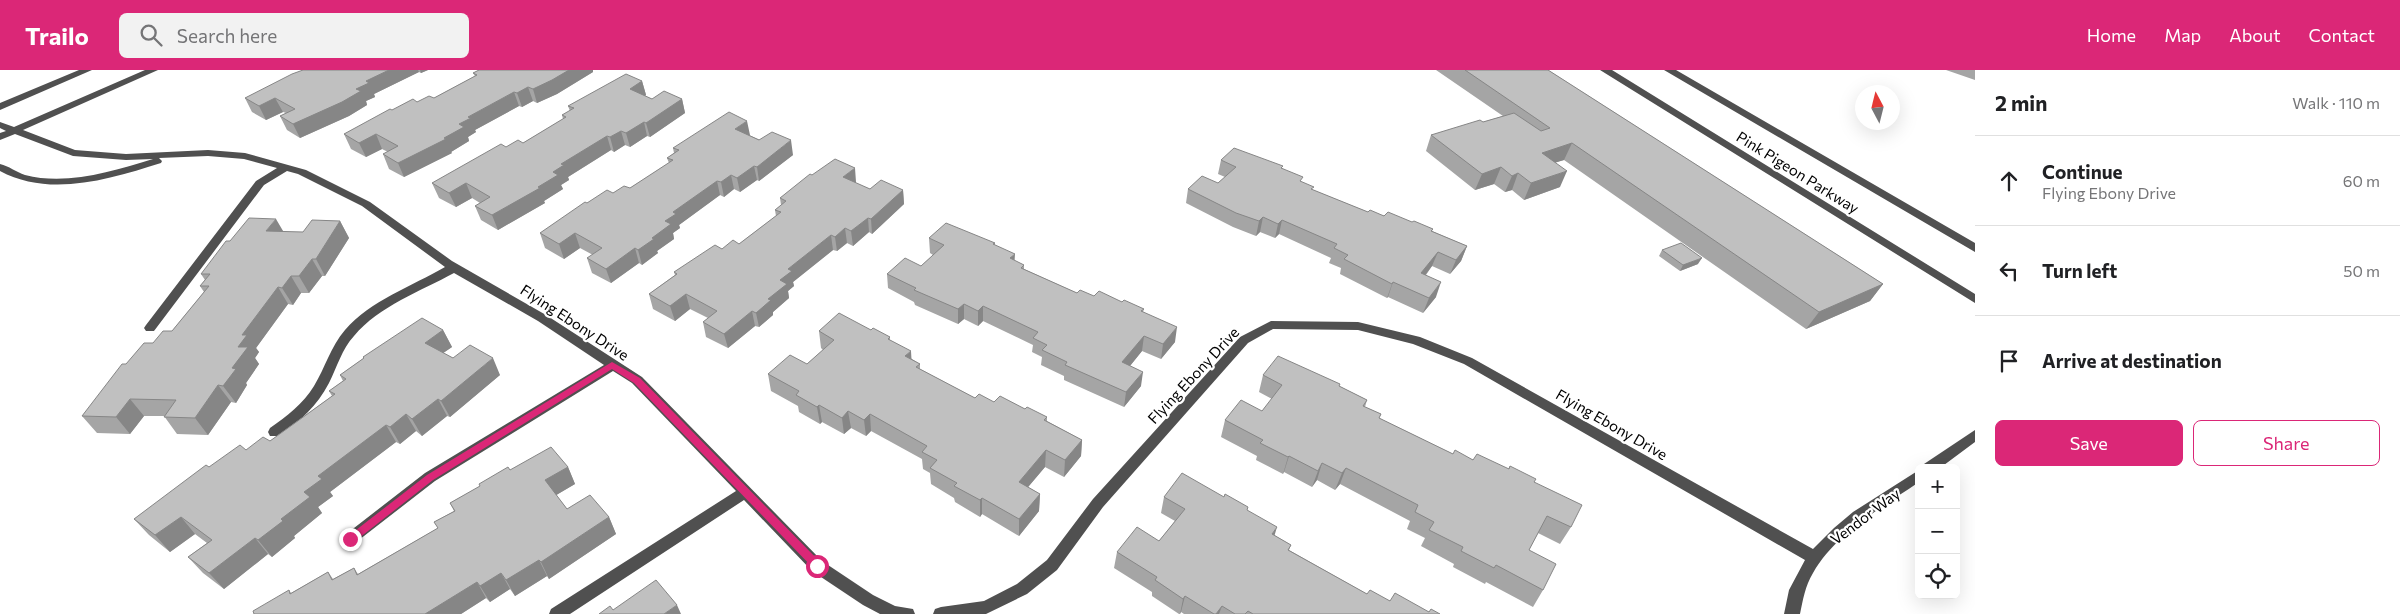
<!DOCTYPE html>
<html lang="en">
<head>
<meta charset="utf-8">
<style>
  body { margin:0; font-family:Commissioner,sans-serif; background:#f2f2f2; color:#202124 }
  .controls { position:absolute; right:15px; bottom:15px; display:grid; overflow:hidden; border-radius:8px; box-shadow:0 5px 20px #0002 }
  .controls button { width:45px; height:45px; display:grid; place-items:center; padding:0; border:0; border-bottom:1px solid #e0e0e0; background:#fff; color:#202124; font:25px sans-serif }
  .compass { position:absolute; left:1855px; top:15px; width:45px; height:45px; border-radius:50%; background:#fff; box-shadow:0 5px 20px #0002; rotate:353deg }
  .stop { position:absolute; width:15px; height:15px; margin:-11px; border:4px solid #db2777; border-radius:50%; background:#fff }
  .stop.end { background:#db2777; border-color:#fff; box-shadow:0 1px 5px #0008 }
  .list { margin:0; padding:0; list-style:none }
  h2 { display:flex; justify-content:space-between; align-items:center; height:65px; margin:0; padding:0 20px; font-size:21px }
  h2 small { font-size:16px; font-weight:400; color:#757577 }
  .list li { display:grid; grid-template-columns:32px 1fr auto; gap:15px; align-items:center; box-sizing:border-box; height:90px; padding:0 20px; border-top:1px solid #e0e0e0 }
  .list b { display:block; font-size:19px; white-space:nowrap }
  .list p { margin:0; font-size:16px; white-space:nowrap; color:#757577 }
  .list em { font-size:16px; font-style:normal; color:#757577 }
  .actions { display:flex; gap:10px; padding:15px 20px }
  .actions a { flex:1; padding:11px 0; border:1px solid #db2777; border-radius:8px; text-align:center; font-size:18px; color:#db2777 }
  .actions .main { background:#db2777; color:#fff }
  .icon { flex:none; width:28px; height:28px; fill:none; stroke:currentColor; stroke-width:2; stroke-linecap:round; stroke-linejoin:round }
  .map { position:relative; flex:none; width:1975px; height:544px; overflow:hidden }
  header { display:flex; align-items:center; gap:30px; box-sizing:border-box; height:70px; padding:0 25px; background:#db2777; color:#fff }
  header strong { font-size:24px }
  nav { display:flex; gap:28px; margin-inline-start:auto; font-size:18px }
  .search { width:350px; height:45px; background:#f2f2f2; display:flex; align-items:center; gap:12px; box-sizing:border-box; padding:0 18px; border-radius:8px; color:#757577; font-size:19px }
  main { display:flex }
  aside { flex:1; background:#fff }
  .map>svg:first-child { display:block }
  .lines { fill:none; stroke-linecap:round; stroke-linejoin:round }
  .minor { fill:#505050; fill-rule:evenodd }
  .wall { fill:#a5a5a5 }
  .shaded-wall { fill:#868686 }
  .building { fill:#c0c0c0; stroke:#868686 }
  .route { fill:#db2777 }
  .labels { text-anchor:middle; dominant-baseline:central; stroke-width:4.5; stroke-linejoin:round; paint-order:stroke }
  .street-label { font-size:15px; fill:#000; stroke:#fff }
</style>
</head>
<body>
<header>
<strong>Trailo</strong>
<div class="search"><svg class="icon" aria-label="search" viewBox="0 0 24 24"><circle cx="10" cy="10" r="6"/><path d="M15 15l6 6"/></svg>Search here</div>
<nav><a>Home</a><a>Map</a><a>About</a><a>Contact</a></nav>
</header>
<main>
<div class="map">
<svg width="1975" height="544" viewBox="0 0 1975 544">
  <rect width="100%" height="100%" fill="#fff"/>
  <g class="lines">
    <path class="minor" d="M 79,0 L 92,0 L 0,40 L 0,33 Z
      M 145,0 L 158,0 L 23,60 L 75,80 L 126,84 L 208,80 L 245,83 L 306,100 L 370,132 L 452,191 L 546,245 L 642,307 L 822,491 L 873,525 L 895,536 L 913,539 L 915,544 L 880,544 L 863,535 L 812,501 L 744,430 L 570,544 L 549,544 L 551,539 L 736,421 L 632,313 L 613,301 L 435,411 L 355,473 L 350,475 L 345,473 L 343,469 L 345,465 L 425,403 L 604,295 L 538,251 L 454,203 C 421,221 379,236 354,266 C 342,279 337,297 329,313 C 317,336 300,351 280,366 L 270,366 L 268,362 L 270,358 C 287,346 303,334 314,316 C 325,298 331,276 345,260 C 370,231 412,216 445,197 L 362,136 L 298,104 L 287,101 L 264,115 L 154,261 L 146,261 L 144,258 L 146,255 L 256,111 L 277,98 L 244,89 L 208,86 L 159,88 L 162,91 L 161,93 C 110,109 50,128 0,101 L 0,94 C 9,96 16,102 25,105 C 67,116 113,101 153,89 L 126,90 L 73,86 L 15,64 L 0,70 L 0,63 L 6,61 L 0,58 L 0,52 L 14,57 Z
      M 1600,0 L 1612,0 L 1975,224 L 1975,233 Z
      M 1664,0 L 1676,0 L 1975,173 L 1975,182 Z
      M 1271,251 L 1358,252 L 1420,267 L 1472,288 L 1813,479 L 1834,458 L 1853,442 L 1919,400 L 1919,412 C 1881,438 1836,463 1813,503 C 1805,516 1803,530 1800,544 L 1784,544 L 1789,520 L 1805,490 L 1464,294 L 1413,274 L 1358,260 L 1273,259 L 1248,273 L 1103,437 L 1057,500 L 1027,524 L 986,544 L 933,544 L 935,539 L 941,537 L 984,531 L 1017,514 L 1047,490 L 1093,429 L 1240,267 Z
      M 1975,360 L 1975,372 L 1940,398 L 1922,398 L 1924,394 Z"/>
  </g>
  <path class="wall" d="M 303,0 L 428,0 L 421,3 L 419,2 L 374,24 L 375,27 L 366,31 L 367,35 L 349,46 L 300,68 L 287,60 L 280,46 L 286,43 L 283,42 L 266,50 L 252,42 L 245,28 Z
    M 479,0 L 593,0 L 593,2 L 557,24 L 537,33 L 533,31 L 522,37 L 519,36 L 475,60 L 476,62 L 468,67 L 469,71 L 451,82 L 452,83 L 404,107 L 389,99 L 383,84 L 388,82 L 382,79 L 366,87 L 351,79 L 344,64 L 392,40 L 417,32 L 434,28 L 475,6 L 473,3 Z
    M 1436,0 L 1548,0 L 1883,214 L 1870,231 L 1806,259 L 1564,90 L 1556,92 L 1560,117 L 1524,130 L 1512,120 L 1505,122 L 1494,114 L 1475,120 L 1426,81 L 1431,65 L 1483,52 L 1503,46 Z
    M 1946,0 L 1975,0 L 1975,10 Z
    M 642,11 L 646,25 L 645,26 L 652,29 L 682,29 L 685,43 L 650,67 L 647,66 L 630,77 L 625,75 L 614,82 L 611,80 L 568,107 L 569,110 L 561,115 L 563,119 L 544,131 L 545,133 L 498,160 L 481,150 L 475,136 L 480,133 L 472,128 L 456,137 L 439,128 L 432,113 L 506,77 L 523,73 L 563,49 L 562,45 L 570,41 L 568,36 Z
    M 749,65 L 793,85 L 759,111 L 757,110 L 740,122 L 734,119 L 724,127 L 720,125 L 679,155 L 680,158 L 673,163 L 674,169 L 657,181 L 658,183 L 642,195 L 639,193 L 611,213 L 592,203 L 587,188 L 593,185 L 580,178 L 564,189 L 545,178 L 540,163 L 587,133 L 613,123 L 630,118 L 669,93 L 667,88 L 674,83 L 673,78 L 750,65 Z
    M 1221,90 L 1282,98 L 1313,120 L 1368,142 L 1412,152 L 1433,159 L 1432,161 L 1467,176 L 1461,191 L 1450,204 L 1432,196 L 1426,205 L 1436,227 L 1423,243 L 1388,227 L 1387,228 L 1340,204 L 1341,198 L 1329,193 L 1331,188 L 1279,164 L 1275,168 L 1260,162 L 1256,166 L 1233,157 L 1186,133 L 1188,119 L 1218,113 L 1225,107 L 1218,104 Z
    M 812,105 L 856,112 L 855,113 L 870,119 L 903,120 L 904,134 L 872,164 L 869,162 L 853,176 L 847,173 L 837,181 L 833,180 L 793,212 L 794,216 L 788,221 L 789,228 L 773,242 L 773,245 L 759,257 L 755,256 L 728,278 L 706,267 L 703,252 L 708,248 L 690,239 L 675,251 L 653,239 L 649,224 L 675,205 L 674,202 L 722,179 L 739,174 L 776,146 L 775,140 L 781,135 L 780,128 Z
    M 340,151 L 349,168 L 325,206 L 322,206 L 309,223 L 301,223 L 293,235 L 288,234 L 256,278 L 259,282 L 255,288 L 259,294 L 246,313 L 247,315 L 236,333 L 231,332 L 208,365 L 177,364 L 164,346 L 144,346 L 130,364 L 97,363 L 82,346 L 126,294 L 153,273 L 172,261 L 204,222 L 200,216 L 205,210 L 201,204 L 230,171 L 284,162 L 303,162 Z
    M 929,168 L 995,173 L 995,175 L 1015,191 L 1024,195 L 1024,199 L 1077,223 L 1122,232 L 1144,239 L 1143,242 L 1175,272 L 1161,289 L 1142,281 L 1130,296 L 1141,316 L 1124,337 L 1064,310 L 1064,306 L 1041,295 L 1042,287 L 1032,282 L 1033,275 L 983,251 L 978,256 L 964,249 L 958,254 L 915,235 L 914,232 L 888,218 L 887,204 L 921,196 L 933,185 L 930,183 Z
    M 1662,180 L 1698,194 L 1680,201 L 1659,186 Z
    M 443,260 L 452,277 L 443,283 L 453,288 L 500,305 L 450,347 L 447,346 L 422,366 L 416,361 L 400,374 L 396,372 L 330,422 L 333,426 L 318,437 L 322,443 L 294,466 L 295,468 L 272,487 L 268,484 L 224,519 L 203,503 L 188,487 L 207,473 L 195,464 L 170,482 L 149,465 L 134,449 L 209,397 L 246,380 L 270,371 L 332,326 L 329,321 L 343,311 L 340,305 L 364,288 L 363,287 Z
    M 871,260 L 890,267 L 890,270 L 912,289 L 920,294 L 920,299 L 975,328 L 1025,339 L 1047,347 L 1047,351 L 1082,370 L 1081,386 L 1064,407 L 1045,397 L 1028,417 L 1040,424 L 1039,441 L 1019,466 L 982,444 L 980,447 L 955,432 L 954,428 L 931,414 L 930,403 L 923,399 L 922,389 L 871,361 L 866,366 L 851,358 L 844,364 L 822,352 L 820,354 L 799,342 L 798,336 L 771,321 L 768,304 L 807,294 L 823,280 L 821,278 L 819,261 Z
    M 1263,305 L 1339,316 L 1367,330 L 1365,337 L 1381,344 L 1379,348 L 1453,384 L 1508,399 L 1510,396 L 1534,412 L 1571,457 L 1560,474 L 1538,463 L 1529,480 L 1543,520 L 1533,537 L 1486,512 L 1485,514 L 1453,497 L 1454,494 L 1421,476 L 1425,468 L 1407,459 L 1410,451 L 1340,414 L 1335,420 L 1317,410 L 1312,417 L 1284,402 L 1283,404 L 1256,390 L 1257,386 L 1221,367 L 1225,350 L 1262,341 L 1272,329 L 1259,322 Z
    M 568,397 L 575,414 L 556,425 L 567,439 L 609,447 L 616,464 L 549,509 L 547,506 L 515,526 L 510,519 L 490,532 L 486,528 L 461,544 L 254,544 L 289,520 L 291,523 L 328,502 L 333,509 L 354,498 L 358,504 L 438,458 L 434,452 L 454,441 L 450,433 L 510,400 Z
    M 1164,427 L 1247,441 L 1274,465 L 1291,475 L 1289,480 L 1367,524 L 1429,542 L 1440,544 L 1184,544 L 1181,542 L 1180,544 L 1179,544 L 1152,526 L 1152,522 L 1114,498 L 1117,482 L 1159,471 L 1175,451 L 1161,443 Z"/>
  <path class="shaded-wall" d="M 389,0 L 418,0 L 419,2 L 374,24 L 375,27 L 366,31 L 367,35 L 349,46 L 300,68 L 293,54 L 356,19 L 366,11 Z
    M 420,0 L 428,0 L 421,3 Z
    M 569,0 L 593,0 L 593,2 L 557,24 L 537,33 L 533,19 Z
    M 642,11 L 646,25 L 633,33 L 630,19 Z
    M 528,17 L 533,31 L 522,37 L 517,23 Z
    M 514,22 L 519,36 L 475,60 L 476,62 L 468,67 L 469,71 L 451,82 L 452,83 L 404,107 L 398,93 L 444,68 L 468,47 Z
    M 275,28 L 283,42 L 266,50 L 259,36 Z
    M 682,29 L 685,43 L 650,67 L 646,53 Z
    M 747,51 L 750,65 L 738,73 L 735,59 Z
    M 644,52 L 647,66 L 630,77 L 626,63 Z
    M 621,61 L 625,75 L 614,82 L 610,67 Z
    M 376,64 L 382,79 L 366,87 L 359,73 Z
    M 607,66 L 611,80 L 568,107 L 569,110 L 561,115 L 563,119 L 544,131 L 545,133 L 498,160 L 492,145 L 538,117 L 561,94 Z
    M 791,70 L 793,85 L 759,111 L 757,97 Z
    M 1572,73 L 1564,90 L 1535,99 L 1542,83 Z
    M 754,96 L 757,110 L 740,122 L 737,108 Z
    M 1501,97 L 1494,114 L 1475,120 L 1482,104 Z
    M 855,98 L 856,112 L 844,121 L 843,107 Z
    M 1567,101 L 1560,117 L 1524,130 L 1531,113 Z
    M 1518,103 L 1512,120 L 1505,122 L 1512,106 Z
    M 731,105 L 734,119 L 724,127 L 721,112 Z
    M 717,111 L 720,125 L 679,155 L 680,158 L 673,163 L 674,169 L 657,181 L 658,183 L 642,195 L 638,180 L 652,168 L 673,142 Z
    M 466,113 L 472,128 L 456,137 L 449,123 Z
    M 903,120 L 904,134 L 872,164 L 871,149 Z
    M 1263,147 L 1260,162 L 1256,166 L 1259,151 Z
    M 868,148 L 869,162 L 853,176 L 851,161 Z
    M 276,149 L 286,166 L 266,161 Z
    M 1282,150 L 1279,164 L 1275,168 L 1278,154 Z
    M 340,151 L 349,168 L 325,206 L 316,189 Z
    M 845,158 L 847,173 L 837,181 L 835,167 Z
    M 575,163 L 580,178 L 564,189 L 559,174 Z
    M 831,165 L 833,180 L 793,212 L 794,216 L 788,221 L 789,228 L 773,242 L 773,245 L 759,257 L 756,243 L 768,229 L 788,199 Z
    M 1467,176 L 1461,191 L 1450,204 L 1456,190 Z
    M 635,178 L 639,193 L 611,213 L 606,199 Z
    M 1438,182 L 1432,196 L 1416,217 L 1421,203 Z
    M 1015,184 L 1014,199 L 1010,188 Z
    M 1702,188 L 1698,194 L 1680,201 L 1683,195 Z
    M 312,189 L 322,206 L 309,223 L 299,206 Z
    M 291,206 L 301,223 L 293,235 L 282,218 Z
    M 1393,212 L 1388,227 L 1387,228 L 1392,214 Z
    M 1441,212 L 1436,227 L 1423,243 L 1429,228 Z
    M 1883,214 L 1870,231 L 1806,259 L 1819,242 Z
    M 278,217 L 288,234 L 256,278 L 259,282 L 255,288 L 259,294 L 246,313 L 247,315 L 236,333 L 223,316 L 232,298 L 242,265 Z
    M 686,224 L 690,239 L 675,251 L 670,236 Z
    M 964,234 L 964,249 L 958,254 L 958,239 Z
    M 983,236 L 983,251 L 978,256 L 978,241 Z
    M 752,241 L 755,256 L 728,278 L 724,264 Z
    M 1177,257 L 1175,272 L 1161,289 L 1163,274 Z
    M 443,260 L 452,277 L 433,290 L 425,273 Z
    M 1144,266 L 1142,281 L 1121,307 L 1122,292 Z
    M 911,281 L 912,298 L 905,286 Z
    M 493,288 L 500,305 L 450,347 L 441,331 Z
    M 1143,302 L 1141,316 L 1124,337 L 1126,322 Z
    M 218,315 L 231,332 L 208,365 L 195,348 Z
    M 130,329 L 144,346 L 130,364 L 116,347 Z
    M 438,329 L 447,346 L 422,366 L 412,349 Z
    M 819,335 L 822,352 L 820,354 L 817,337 Z
    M 848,341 L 851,358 L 844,364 L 842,348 Z
    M 406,344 L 416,361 L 400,374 L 390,357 Z
    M 870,344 L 871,361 L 866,366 L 864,350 Z
    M 386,355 L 396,372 L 330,422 L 333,426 L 318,437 L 322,443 L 294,466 L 295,468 L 272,487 L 258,470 L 281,449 L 318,406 Z
    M 1082,370 L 1081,386 L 1064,407 L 1065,390 Z
    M 1046,380 L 1045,397 L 1018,429 L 1019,412 Z
    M 1289,386 L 1284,402 L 1283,404 L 1288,387 Z
    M 1322,393 L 1317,410 L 1312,417 L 1318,401 Z
    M 568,397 L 575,414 L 553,427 L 545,410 Z
    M 1346,398 L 1340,414 L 1335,420 L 1342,403 Z
    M 1040,424 L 1039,441 L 1019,466 L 1019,449 Z
    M 982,428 L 982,444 L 980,447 L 980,430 Z
    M 181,447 L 195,464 L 170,482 L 155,465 Z
    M 609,447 L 616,464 L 549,509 L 541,492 Z
    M 1277,457 L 1272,474 L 1272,464 Z
    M 255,468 L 268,484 L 224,519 L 209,503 Z
    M 539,490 L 547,506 L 515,526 L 506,510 Z
    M 501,503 L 510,519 L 490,532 L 480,516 Z
    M 477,512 L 486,528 L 461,544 L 425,544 Z
    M 1185,526 L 1181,542 L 1180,544 L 1183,529 Z
    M 677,535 L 681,544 L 664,544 Z
    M 1222,536 L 1219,544 L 1216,544 Z"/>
  <path class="building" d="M 303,0 L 389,0 L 366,11 L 369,13 L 356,19 L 361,21 L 342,32 L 293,54 L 280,46 L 295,39 L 275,28 L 259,36 L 245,28 L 292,4 Z
    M 479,0 L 569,0 L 552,10 L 533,19 L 528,17 L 517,23 L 514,22 L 468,47 L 471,48 L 459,54 L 464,57 L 444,68 L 446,69 L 398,93 L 383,84 L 398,76 L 376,64 L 359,73 L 344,64 L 390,39 L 392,40 L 413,29 L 417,32 L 429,26 L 434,28 L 477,5 L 473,3 Z
    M 1465,0 L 1548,0 L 1883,214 L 1819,242 L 1572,73 L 1542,83 L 1567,101 L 1531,113 L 1518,103 L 1512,106 L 1501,97 L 1482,104 L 1431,65 L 1480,50 L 1483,52 L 1514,43 L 1541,61 L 1550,58 Z
    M 626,4 L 642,11 L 630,19 L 652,29 L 664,21 L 682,29 L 646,53 L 644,52 L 626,63 L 621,61 L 610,67 L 607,66 L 561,94 L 564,95 L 553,102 L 558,105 L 538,117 L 540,118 L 492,145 L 475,136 L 490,127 L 466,113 L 449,123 L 432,113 L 501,74 L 506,77 L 518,70 L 523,73 L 566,47 L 562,45 L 574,38 L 568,36 Z
    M 729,42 L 747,51 L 735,59 L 759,70 L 772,62 L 791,70 L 757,97 L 754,96 L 737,108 L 731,105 L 721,112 L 717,111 L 673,142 L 676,144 L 665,151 L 671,154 L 652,168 L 654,169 L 638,180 L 635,178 L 606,199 L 587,188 L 602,178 L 575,163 L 559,174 L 540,163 L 585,132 L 587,133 L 607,120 L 613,123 L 624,116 L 630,118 L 673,90 L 667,88 L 679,80 L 673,78 Z
    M 1234,78 L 1283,96 L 1281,98 L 1303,107 L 1300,111 L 1314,117 L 1311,119 L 1368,142 L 1370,140 L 1384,146 L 1388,142 L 1412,152 L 1414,151 L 1433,159 L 1431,161 L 1467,176 L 1456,190 L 1438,182 L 1421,203 L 1441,212 L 1429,228 L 1393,212 L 1392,214 L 1344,189 L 1348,185 L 1334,178 L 1337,174 L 1282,150 L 1278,154 L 1263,147 L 1259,151 L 1236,143 L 1188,119 L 1202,106 L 1218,113 L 1236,97 L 1221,90 Z
    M 835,89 L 855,98 L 843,107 L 870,119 L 881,110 L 903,120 L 871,149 L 868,148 L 851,161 L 845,158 L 835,167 L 831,165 L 788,199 L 792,201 L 780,210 L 787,214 L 768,229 L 771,230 L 756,243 L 752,241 L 724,264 L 703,252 L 717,241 L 686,224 L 670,236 L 649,224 L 677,204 L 674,202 L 715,175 L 722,179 L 733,170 L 739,174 L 781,142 L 775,140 L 786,131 L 780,128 L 810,104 L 812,105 Z
    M 249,148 L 276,149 L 266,161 L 303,162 L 312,150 L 340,151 L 316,189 L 312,189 L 299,206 L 291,206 L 282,218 L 278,217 L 242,265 L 247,265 L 238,277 L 248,277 L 232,298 L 236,299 L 223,316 L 218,315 L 195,348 L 164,347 L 176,330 L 130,329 L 116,347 L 82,346 L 122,294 L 126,294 L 144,273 L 153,273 L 163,261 L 172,261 L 209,216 L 200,216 L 210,204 L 201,204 L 226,171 L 230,171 Z
    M 946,153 L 995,173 L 993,174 L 1015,184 L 1010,188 L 1024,195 L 1021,198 L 1077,223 L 1080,220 L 1094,226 L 1099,221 L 1122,232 L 1124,230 L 1144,239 L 1141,241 L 1177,257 L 1163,274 L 1144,266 L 1122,292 L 1143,302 L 1126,322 L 1065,295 L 1067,292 L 1042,280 L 1047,275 L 1033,268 L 1038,262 L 983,236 L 978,241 L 964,234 L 958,239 L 914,220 L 916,218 L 887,204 L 905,188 L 921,196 L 944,175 L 929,168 Z
    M 1681,173 L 1702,188 L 1683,195 L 1662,180 Z
    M 839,243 L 871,260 L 873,258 L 890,267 L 888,269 L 911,281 L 905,286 L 920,294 L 916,297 L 975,328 L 979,324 L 994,332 L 1000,326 L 1025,339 L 1027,337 L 1047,347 L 1044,350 L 1082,370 L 1065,390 L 1046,380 L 1019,412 L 1040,424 L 1019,449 L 982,428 L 980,430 L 954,416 L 957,413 L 930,398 L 937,390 L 922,382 L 927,376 L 870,344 L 864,350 L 848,341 L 842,348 L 819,335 L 817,337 L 796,325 L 799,321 L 768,304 L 790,285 L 807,294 L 834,270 L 819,261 Z
    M 422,248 L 443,260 L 425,273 L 453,288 L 470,275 L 493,288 L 441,331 L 438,329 L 412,349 L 406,344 L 390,357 L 386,355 L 318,406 L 322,409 L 304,422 L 310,427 L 281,449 L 283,451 L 258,470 L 255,468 L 209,503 L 188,487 L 212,470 L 181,447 L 155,465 L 134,449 L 206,395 L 209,397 L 240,375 L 246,380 L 263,367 L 270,371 L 335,324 L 329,321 L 346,309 L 340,305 L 364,288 L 363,287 Z
    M 1278,286 L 1340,314 L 1339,316 L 1367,330 L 1363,336 L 1381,344 L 1379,348 L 1453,384 L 1455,380 L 1473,390 L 1477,384 L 1509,399 L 1510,396 L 1536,409 L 1534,412 L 1582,435 L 1571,457 L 1547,446 L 1529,480 L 1556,494 L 1543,520 L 1496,495 L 1494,498 L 1461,481 L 1463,477 L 1429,460 L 1434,452 L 1415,442 L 1418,435 L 1346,398 L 1342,403 L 1322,393 L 1318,401 L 1289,386 L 1288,387 L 1260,373 L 1263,370 L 1225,350 L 1241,330 L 1262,341 L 1282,315 L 1263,305 Z
    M 551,377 L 568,397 L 545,410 L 567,439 L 590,425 L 609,447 L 541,492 L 539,490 L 506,510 L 501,503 L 480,516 L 477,512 L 425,544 L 254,544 L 253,541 L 289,520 L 290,524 L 328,502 L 332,510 L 354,498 L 357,505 L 438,458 L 434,452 L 455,441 L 450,433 L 480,416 L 479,414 L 508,397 L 510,400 Z
    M 1182,403 L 1224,427 L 1225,424 L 1248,437 L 1247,440 L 1277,457 L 1272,464 L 1291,475 L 1288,480 L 1367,524 L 1370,520 L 1390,531 L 1395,523 L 1429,542 L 1431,539 L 1440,544 L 1253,544 L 1248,541 L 1245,544 L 1235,544 L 1222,536 L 1216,544 L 1214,544 L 1185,526 L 1183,529 L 1155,510 L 1157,507 L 1117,482 L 1137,457 L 1159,471 L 1185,439 L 1164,427 Z
    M 656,510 L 677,535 L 664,544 L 599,544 L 610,536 L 613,540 Z"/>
  <path class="route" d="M 612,292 L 640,308 L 821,493 L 821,499 L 814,499 L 634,313 L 612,299 L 433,410 L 354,472 L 347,472 L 347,467 L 427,405 Z"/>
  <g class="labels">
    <g class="street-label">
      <text transform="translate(1798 102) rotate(32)">Pink Pigeon Parkway</text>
      <text transform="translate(575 252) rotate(33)">Flying Ebony Drive</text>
      <text transform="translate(1193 305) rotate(-47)">Flying Ebony Drive</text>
      <text transform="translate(1612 354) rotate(30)">Flying Ebony Drive</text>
      <text transform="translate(1865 446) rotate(-37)">Vendor Way</text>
    </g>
  </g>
</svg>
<div class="controls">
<button>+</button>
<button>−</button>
<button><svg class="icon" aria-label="locate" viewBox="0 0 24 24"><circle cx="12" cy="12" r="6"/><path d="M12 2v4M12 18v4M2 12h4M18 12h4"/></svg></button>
</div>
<svg class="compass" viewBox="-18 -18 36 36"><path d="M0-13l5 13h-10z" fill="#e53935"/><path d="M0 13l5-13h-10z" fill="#757577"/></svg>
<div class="stop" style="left:817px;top:496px"></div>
<div class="stop end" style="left:350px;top:469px"></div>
</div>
<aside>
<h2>2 min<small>Walk · 110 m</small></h2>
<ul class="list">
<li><svg class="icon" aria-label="ahead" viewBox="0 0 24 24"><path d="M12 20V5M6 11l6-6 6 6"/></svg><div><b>Continue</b><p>Flying Ebony Drive</p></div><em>60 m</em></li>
<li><svg class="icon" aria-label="left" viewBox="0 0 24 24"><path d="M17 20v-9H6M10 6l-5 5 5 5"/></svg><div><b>Turn left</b></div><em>50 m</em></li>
<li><svg class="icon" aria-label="arrive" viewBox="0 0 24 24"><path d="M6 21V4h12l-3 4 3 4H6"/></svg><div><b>Arrive at destination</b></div></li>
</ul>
<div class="actions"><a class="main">Save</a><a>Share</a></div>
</aside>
</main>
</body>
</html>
